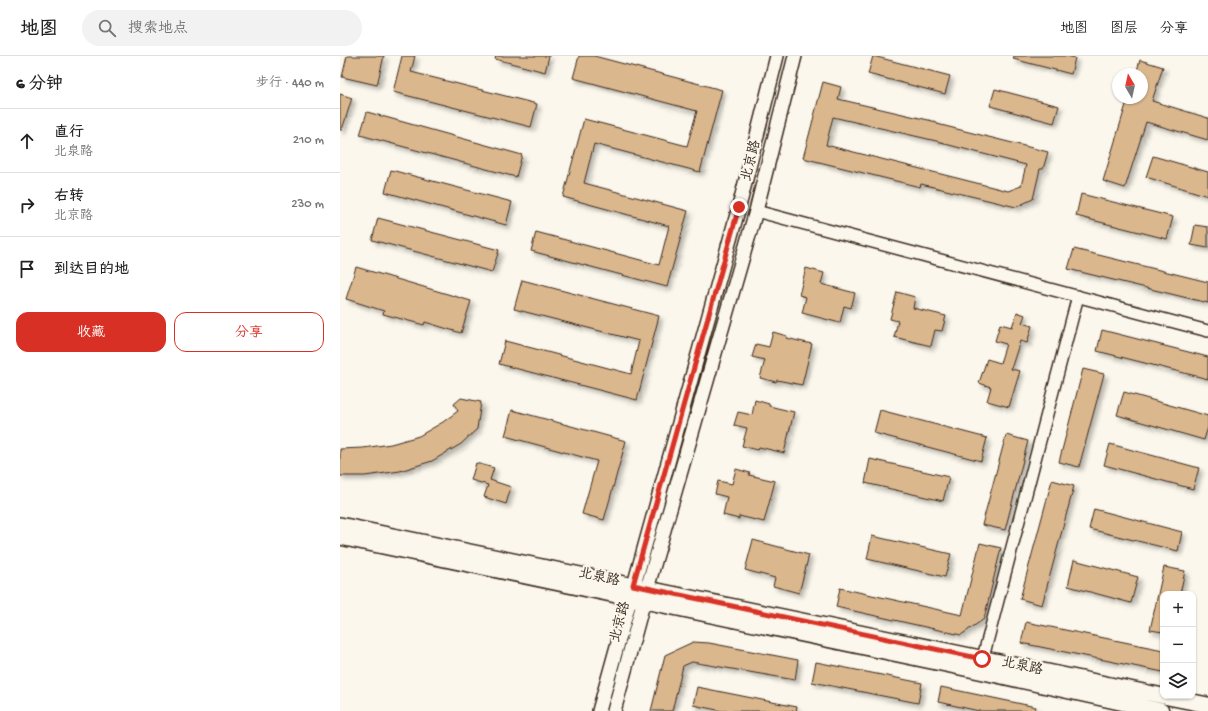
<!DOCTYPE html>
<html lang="zh">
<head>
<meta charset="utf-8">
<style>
  body { margin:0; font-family:"Gochi Hand","LXGW WenKai TC",sans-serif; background:#f2f2f2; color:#222 }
  .controls { position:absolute; right:12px; bottom:12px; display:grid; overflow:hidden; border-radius:8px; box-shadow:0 1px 3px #0004 }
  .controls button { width:36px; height:36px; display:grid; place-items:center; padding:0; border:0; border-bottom:1px solid #e0e0e0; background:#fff; color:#222; font:20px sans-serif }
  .compass { position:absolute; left:772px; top:12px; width:36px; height:36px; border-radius:50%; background:#fff; box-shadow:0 1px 3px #0004; rotate:351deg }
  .stop { position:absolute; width:12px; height:12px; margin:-9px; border:3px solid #d93025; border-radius:50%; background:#fff }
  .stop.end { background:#d93025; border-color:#fff; box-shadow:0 1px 4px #0008 }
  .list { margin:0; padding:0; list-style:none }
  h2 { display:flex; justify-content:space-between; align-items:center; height:52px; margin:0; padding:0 16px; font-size:17px }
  h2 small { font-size:13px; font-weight:400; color:#767676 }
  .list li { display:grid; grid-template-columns:26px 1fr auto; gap:12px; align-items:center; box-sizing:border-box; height:64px; padding:0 16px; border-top:1px solid #e0e0e0 }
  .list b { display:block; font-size:15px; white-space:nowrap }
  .list p { margin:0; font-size:13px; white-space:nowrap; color:#767676 }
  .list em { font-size:13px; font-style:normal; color:#767676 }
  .actions { display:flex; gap:8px; padding:12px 16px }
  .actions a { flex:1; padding:9px 0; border:1px solid #d93025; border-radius:12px; text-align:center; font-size:14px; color:#d93025 }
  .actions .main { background:#d93025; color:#fff }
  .icon { flex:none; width:22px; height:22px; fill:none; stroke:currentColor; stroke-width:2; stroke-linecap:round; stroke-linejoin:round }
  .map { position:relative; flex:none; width:868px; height:655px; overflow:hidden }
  header { display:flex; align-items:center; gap:24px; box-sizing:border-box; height:56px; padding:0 20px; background:#fff; border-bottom:1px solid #e0e0e0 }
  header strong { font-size:19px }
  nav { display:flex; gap:22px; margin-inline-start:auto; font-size:14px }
  .search { width:280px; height:36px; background:#f2f2f2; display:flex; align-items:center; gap:10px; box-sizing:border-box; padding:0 14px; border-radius:22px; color:#767676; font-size:15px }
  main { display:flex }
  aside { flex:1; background:#fff }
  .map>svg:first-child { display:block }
  .building { fill:#dbb78d; stroke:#3b2a1e; fill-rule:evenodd; filter:url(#shadow) }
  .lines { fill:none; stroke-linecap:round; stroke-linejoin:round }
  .minor-casing { stroke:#3b2a1e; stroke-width:14 }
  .tertiary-casing { stroke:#3b2a1e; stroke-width:16 }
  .secondary-casing { stroke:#3b2a1e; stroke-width:18 }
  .minor { stroke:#fbf7ec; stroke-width:11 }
  .tertiary { stroke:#fbf7ec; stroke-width:13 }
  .secondary { stroke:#fbf7ec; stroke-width:15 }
  .route { stroke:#d93025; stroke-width:5 }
  .labels { text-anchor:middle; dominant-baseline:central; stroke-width:4; stroke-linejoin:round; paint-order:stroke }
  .street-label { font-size:14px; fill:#3b2a1e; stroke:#fbf7ec }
</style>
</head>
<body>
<header>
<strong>地图</strong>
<div class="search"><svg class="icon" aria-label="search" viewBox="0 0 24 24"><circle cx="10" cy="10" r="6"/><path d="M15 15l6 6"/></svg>搜索地点</div>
<nav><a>地图</a><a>图层</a><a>分享</a></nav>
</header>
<main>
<aside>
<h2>6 分钟<small>步行 · 440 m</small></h2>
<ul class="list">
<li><svg class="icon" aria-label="ahead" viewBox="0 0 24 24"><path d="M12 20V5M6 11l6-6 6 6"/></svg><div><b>直行</b><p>北泉路</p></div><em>210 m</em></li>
<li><svg class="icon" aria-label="right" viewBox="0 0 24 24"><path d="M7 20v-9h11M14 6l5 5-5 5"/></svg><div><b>右转</b><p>北京路</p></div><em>230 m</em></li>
<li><svg class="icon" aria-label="arrive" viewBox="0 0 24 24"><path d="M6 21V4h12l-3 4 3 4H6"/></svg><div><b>到达目的地</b></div></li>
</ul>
<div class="actions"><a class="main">收藏</a><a>分享</a></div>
</aside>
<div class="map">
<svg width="868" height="655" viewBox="0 0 868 655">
  <defs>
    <filter id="shadow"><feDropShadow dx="3.5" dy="3.5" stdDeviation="2" flood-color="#0004"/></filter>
  </defs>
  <rect width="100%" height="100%" fill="#fbf7ec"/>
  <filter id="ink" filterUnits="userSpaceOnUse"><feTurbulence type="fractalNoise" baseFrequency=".025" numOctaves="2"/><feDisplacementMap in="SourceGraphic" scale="8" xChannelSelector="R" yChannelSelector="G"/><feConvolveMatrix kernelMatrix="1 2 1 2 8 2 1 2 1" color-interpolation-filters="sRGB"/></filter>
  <g filter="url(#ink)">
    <path class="building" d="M 7,0 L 44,0 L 37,29 L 2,21 Z
      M 62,0 L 75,0 L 71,16 L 197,48 L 191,71 L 53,36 Z
      M 156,0 L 209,0 L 205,16 L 155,3 Z
      M 239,0 L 254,0 L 382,34 L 360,116 L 254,88 L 244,127 L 348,155 L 327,231 L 191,195 L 196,176 L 319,209 L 329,170 L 223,141 L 244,63 L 347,90 L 357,55 L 233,22 Z
      M 533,0 L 610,20 L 605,38 L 528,18 Z
      M 674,0 L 727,0 L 735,2 L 731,18 L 673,3 Z
      M 800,4 L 823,11 L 812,45 L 868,62 L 868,84 L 806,66 L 785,132 L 763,125 L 788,42 L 802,42 L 802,18 L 796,18 Z
      M 483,26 L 501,31 L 498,43 L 597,66 L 597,68 L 708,96 L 703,113 L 700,113 L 693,143 L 676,151 L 581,128 L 580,131 L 463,102 ZM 493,61 L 605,87 L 605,88 L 686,109 L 681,130 L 668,135 L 486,89 Z
      M 655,33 L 719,50 L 714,67 L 650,50 Z
      M 0,38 L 12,42 L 2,74 L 0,74 Z
      M 27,56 L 182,99 L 176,121 L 20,79 Z
      M 813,100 L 868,116 L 868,140 L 806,121 Z
      M 51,114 L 172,146 L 166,169 L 45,136 Z
      M 741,138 L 833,161 L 827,183 L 736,160 Z
      M 38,162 L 159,194 L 152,216 L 32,184 Z
      M 855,169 L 868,171 L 868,192 L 851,189 Z
      M 734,193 L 868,226 L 868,247 L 728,213 Z
      M 16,211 L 131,245 L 121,277 L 85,266 L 84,269 L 43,258 L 44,255 L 6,243 Z
      M 466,212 L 484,217 L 481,228 L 515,237 L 511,252 L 504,250 L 500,267 L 462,257 L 466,241 L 459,239 Z
      M 182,224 L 319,260 L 297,344 L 159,308 L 165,285 L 291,318 L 299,285 L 174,253 Z
      M 557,236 L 575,241 L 573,252 L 606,260 L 602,275 L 595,274 L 591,290 L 554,281 L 558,265 L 550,263 Z
      M 677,256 L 685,259 L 682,267 L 692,270 L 687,287 L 680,285 L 671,313 L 680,315 L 669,351 L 647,345 L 651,331 L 639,327 L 647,303 L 660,307 L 666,288 L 655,285 L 660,268 L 672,271 Z
      M 762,274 L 868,301 L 868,323 L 757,295 Z
      M 433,276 L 447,280 L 446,282 L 472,288 L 462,329 L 437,324 L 436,326 L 420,322 L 425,304 L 412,301 L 416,288 L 429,291 Z
      M 743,313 L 764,318 L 739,411 L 719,406 Z
      M 784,336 L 868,360 L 868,371 L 864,384 L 777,359 Z
      M 121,342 L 141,346 L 137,373 L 121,388 L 92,405 L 60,415 L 25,420 L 0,420 L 0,393 L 23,392 L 51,388 L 79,380 L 103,366 L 118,355 L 114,348 Z
      M 415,344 L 429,348 L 429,350 L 454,356 L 444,397 L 419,391 L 418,394 L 402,390 L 407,372 L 394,369 L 398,356 L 412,359 Z
      M 172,354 L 286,385 L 264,464 L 242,458 L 257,405 L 165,380 Z
      M 540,354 L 647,382 L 641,405 L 534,377 Z
      M 666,379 L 688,385 L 665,474 L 642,469 Z
      M 770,388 L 859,412 L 853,433 L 764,409 Z
      M 530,403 L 609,421 L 603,445 L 525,427 Z
      M 136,407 L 154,412 L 150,424 L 171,431 L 166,448 L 144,441 L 148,429 L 131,424 Z
      M 396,413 L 410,417 L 409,419 L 435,425 L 424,466 L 399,460 L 399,463 L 383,459 L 387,441 L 375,438 L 378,425 L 392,428 Z
      M 712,424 L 734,430 L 702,549 L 680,543 Z
      M 754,453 L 842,476 L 838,495 L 749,473 Z
      M 532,480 L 611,498 L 605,521 L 527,503 Z
      M 413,484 L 469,499 L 459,537 L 433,530 L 435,522 L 405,514 Z
      M 640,487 L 661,492 L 644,563 L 621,579 L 496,551 L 500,532 L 622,559 Z
      M 734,504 L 798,521 L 791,547 L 728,530 Z
      M 824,511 L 845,515 L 840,538 L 823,538 L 823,576 L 810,574 Z
      M 686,566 L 823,594 L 823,616 L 681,587 Z
      M 353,586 L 369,587 L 458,604 L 455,624 L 352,606 L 343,610 L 332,655 L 311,655 L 325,599 Z
      M 476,606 L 582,627 L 578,647 L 472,626 Z
      M 357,631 L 457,651 L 456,655 L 382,655 L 353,649 Z
      M 601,631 L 696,651 L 695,655 L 639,655 L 598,646 Z"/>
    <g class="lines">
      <g class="minor-casing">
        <path id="minor" d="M 416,155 L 868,275
          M 641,609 L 738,240"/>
      </g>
      <g class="tertiary-casing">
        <path id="tertiary" d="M 259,655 L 399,151 L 437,0
          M 274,655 L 307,533 L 416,155 L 455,0"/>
      </g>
      <g class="secondary-casing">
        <path id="secondary" d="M 0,469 L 823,640
          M 0,481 L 639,615 L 821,655
          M 823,640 L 868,649"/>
      </g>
      <use href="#minor" class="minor"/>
      <use href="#tertiary" class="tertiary"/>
      <use href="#secondary" class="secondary"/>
    </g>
  </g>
  <g class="lines" filter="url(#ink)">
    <path class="route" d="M 399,151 L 293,529 L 642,603"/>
  </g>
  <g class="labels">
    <g class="street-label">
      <text transform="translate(412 105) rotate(-76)">北京路</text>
      <text transform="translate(259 522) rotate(12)">北泉路</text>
      <text transform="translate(281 566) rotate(-75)">北京路</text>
      <text transform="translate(682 611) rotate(12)">北泉路</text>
    </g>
  </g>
</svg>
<div class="controls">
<button>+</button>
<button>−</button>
<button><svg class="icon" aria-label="layers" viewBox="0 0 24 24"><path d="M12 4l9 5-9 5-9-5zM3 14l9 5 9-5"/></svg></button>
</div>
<svg class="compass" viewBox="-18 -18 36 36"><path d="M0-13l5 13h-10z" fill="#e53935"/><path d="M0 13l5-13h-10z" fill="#767676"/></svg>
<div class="stop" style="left:642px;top:603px"></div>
<div class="stop end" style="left:399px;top:151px"></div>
</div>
</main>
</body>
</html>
